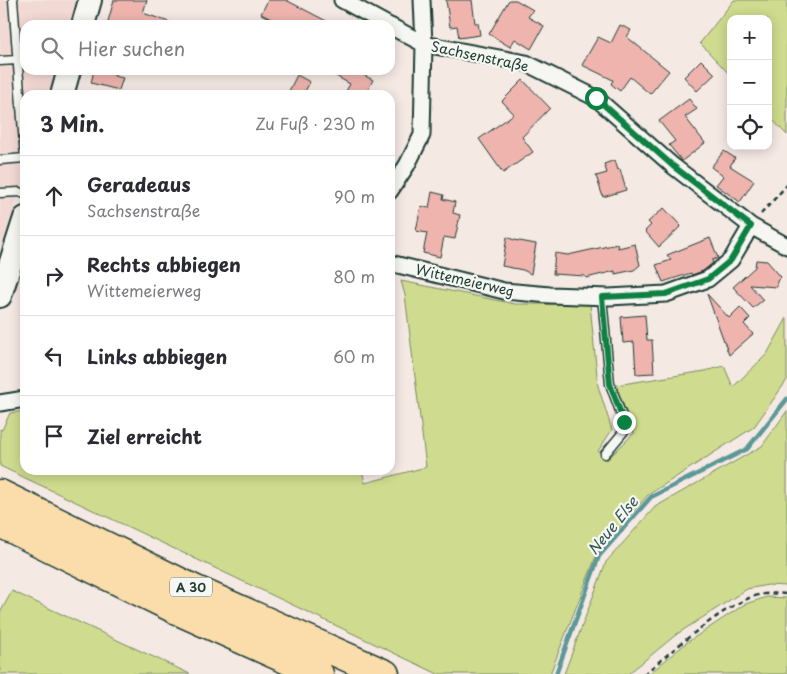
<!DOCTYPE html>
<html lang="de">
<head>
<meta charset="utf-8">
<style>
  body { margin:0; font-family:"Playpen Sans",sans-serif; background:#f2f2f3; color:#2b2b33 }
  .controls { position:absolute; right:15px; top:15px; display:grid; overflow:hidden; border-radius:10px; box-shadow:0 2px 12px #0003 }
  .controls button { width:45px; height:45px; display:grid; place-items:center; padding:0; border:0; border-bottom:1px solid #e1e1e2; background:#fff; color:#2b2b33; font:25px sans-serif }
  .stop { position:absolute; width:15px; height:15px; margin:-11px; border:4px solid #0b8043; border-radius:50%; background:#fff }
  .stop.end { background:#0b8043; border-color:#fff; box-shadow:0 1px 5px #0008 }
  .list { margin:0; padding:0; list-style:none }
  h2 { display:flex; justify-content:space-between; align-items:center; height:65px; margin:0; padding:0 20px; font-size:21px }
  h2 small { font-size:16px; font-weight:400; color:#7c7c81 }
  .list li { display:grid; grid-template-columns:32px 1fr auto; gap:15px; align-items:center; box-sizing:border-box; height:80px; padding:0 20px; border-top:1px solid #e1e1e2 }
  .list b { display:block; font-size:19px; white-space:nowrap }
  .list p { margin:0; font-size:16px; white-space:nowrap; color:#7c7c81 }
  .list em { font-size:16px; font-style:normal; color:#7c7c81 }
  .icon { flex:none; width:28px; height:28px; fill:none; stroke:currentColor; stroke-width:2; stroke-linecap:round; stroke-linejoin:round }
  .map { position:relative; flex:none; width:787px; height:674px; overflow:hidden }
  .search { position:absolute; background:#fff; box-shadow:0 2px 12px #0003; left:20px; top:20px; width:375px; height:55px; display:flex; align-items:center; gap:12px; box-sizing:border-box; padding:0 18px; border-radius:15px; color:#7c7c81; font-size:19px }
  .panel { position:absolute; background:#fff; box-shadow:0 2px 12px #0003; left:20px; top:90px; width:375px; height:385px; border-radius:15px }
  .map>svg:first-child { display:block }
  .built { fill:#f3d9d4 }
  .green { fill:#cfdb8e; stroke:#778c61 }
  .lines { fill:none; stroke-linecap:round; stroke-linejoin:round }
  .stream { stroke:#5c9898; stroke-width:4.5 }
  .building { fill:#efb4ae; stroke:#1f3d34 }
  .service-casing { stroke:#1f3d34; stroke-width:11 }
  .minor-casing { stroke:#1f3d34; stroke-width:19 }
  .secondary-casing { stroke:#1f3d34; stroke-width:26 }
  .motorway-casing { stroke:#1f3d34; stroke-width:31 }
  .path { stroke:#1f3d34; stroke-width:2.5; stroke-dasharray:5 4; stroke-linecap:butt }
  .service { stroke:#f6f6f2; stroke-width:8 }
  .minor { stroke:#f6f6f2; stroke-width:15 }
  .secondary { stroke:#f6f6f2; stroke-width:22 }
  .motorway { stroke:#fbddab; stroke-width:28 }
  .route { stroke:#0b8043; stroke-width:6 }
  .labels { text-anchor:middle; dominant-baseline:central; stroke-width:4.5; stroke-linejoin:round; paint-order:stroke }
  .shield { fill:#f6f6f2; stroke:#60746d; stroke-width:1 }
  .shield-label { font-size:12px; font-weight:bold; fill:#1f3d34 }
  .street-label { font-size:14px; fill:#1f3d34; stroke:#f6f6f2 }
  .water-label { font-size:15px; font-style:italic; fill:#335b55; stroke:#f6f6f2 }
</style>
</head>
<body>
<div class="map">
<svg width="787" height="674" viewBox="0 0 787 674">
  <rect width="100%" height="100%" fill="#f5e9e4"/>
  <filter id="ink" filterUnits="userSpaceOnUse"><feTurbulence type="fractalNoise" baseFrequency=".02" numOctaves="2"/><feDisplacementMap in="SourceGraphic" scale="10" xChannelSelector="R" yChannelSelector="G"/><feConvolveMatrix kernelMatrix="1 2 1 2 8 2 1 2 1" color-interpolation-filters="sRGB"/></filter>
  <g filter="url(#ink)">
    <path class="built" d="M 0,0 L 76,0 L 69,25 L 25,25 L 25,70 L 56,70 L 49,95 L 25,95 L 25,174 L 0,252 Z"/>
    <path class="green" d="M 734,0 L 787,0 L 787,135 L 768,115 L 768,19 L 731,19 L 731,76 L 700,43 Z
      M 401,281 L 515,304 L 590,304 L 598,386 L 612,430 L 598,451 L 607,460 L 634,433 L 616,385 L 705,371 L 724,366 L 733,387 L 767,354 L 787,318 L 787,380 L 754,427 L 648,495 L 597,554 L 550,674 L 438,674 L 0,466 L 0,429 L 2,430 L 10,413 L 25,411 L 25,470 L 362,470 L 365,483 L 426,467 L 405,295 Z
      M 787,411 L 787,586 L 768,585 L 747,589 L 677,634 L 628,674 L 564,674 L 606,562 L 655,507 L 762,446 Z
      M 12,591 L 190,674 L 0,674 L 0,613 Z
      M 767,597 L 787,598 L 787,674 L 649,674 L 686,643 L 745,604 Z"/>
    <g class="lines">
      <path class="stream" d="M 556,674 L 599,556 L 651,497 L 747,449 L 787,399"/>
    </g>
    <path class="building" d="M 114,0 L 147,0 L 143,13 L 172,23 L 171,25 L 107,25 Z
      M 268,0 L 286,0 L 334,25 L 283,25 L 261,14 Z
      M 446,0 L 472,0 L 475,23 L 478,23 L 480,35 L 459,38 L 457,26 L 450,27 Z
      M 509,0 L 516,0 L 533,10 L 528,17 L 544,26 L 531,49 L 515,39 L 510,47 L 489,34 Z
      M 620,25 L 631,30 L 627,37 L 669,71 L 650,94 L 630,77 L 620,91 L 611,84 L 613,80 L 582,65 L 598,37 L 611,43 Z
      M 701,60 L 715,74 L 697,91 L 684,77 Z
      M 94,70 L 115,70 L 114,76 L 123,78 L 119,90 L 91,83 Z
      M 325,70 L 354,70 L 373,80 L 365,95 L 344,95 L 350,84 Z
      M 297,75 L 310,82 L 303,95 L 287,95 Z
      M 523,80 L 550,108 L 522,137 L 533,152 L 503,173 L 479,139 L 514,114 L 502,101 Z
      M 689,99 L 697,109 L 685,117 L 705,143 L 682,161 L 669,145 L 675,141 L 659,121 Z
      M 724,151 L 735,158 L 730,166 L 754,181 L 740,202 L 716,185 L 723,176 L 711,167 Z
      M 615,160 L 618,170 L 620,169 L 626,190 L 603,197 L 596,176 L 607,173 L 604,164 Z
      M 432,192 L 444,195 L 443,199 L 455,202 L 453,213 L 460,215 L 455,239 L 444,237 L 440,257 L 423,253 L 427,233 L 416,231 L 421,206 L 429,208 Z
      M 664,208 L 681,226 L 659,247 L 645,231 L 651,225 L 648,222 Z
      M 507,237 L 514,240 L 536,244 L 531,274 L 523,270 L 502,266 Z
      M 710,238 L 718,258 L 712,260 L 713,263 L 703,271 L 692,275 L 691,273 L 663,282 L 656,265 L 671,260 L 667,255 Z
      M 617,244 L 618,248 L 635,244 L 640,265 L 634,270 L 615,274 L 615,271 L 586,278 L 585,276 L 553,274 L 555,253 L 568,255 Z
      M 756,260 L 767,261 L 781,277 L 777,281 L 777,287 L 750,285 L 763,300 L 753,308 L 733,287 L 755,267 Z
      M 707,294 L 729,318 L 740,307 L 750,318 L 744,324 L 753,334 L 729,355 Z
      M 645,315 L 647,340 L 652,340 L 654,373 L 636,374 L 634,342 L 623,343 L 621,317 Z"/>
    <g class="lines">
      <g class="service-casing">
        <path id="service" d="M 13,0 L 25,158
          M 0,61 L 17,60
          M 0,160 L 25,158
          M 0,193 L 19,192 L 25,194
          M 602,297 L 610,384 L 624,422 L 625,430 L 605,454"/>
      </g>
      <g class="minor-casing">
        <path id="minor" d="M 342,0 L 388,25
          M 390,26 L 424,44 L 526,63 L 596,98 L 673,166 L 751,226 L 787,246
          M 390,191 L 407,165 L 422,135 L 424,44 L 422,0
          M 390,263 L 504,291 L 550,295 L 609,297 L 666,294 L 708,279 L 731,260 L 751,226
          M 0,403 L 25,399"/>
      </g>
      <g class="secondary-casing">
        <path id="secondary" d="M 83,25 L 90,0
          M 62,95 L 69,70
          M 0,296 L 25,218"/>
      </g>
      <g class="motorway-casing">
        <path id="motorway" d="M 0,494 L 196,590 L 385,674
          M 0,523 L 183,613 L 319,674"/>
      </g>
      <path class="path" d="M 761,214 L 787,185
        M 644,674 C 674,650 714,613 749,598 C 761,593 774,593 787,594"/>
      <use href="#service" class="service"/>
      <use href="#minor" class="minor"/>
      <use href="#secondary" class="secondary"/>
      <use href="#motorway" class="motorway"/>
    </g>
  </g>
  <g class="lines" filter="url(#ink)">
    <path class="route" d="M 596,98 L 673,166 L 751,226 L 731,260 L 708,279 L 666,294 L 602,297 L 610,384 L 624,422"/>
  </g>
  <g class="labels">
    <rect class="shield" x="170" y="577.5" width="42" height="19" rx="4"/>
    <g class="shield-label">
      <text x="191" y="587">A 30</text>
    </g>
    <g class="street-label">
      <text transform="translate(480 56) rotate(12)">Sachsenstraße</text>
      <text transform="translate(465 280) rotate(13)">Wittemeierweg</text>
    </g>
    <g class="water-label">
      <text transform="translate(612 525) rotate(-51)">Neue Else</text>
    </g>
  </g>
</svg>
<div class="controls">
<button>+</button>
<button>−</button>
<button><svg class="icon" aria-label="locate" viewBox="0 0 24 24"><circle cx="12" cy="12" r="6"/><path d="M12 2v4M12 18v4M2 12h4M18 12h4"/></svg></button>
</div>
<div class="stop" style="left:596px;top:98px"></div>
<div class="stop end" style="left:624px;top:422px"></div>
<div class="search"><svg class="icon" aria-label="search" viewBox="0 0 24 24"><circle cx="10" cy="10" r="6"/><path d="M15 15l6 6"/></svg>Hier suchen</div>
<section class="panel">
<h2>3 Min.<small>Zu Fuß · 230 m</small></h2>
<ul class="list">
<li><svg class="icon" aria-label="ahead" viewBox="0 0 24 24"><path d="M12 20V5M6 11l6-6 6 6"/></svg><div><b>Geradeaus</b><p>Sachsenstraße</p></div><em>90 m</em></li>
<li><svg class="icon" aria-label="right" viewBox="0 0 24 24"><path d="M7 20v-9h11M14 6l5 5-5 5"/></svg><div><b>Rechts abbiegen</b><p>Wittemeierweg</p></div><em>80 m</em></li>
<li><svg class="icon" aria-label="left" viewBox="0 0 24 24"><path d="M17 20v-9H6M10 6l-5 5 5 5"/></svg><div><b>Links abbiegen</b></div><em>60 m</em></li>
<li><svg class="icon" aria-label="arrive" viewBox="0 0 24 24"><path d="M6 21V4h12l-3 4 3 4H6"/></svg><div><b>Ziel erreicht</b></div></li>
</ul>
</section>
</div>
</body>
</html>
